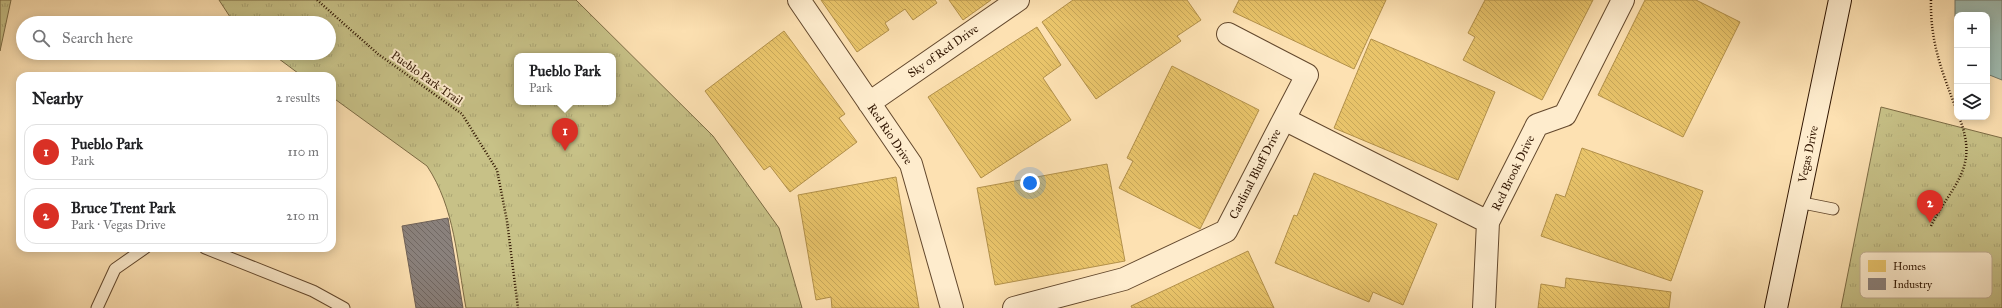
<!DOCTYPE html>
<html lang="en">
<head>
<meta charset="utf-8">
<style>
  body { margin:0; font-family:"IM FELL Great Primer",serif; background:#f6f6f6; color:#202124 }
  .controls { position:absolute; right:12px; top:12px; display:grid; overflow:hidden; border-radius:8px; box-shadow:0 2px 10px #0003 }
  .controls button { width:36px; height:36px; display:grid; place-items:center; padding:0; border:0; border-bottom:1px solid #e0e0e0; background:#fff; color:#202124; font:20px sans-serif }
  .you { position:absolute; left:1030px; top:183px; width:14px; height:14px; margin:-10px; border:3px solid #fff; border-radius:50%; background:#1a73e8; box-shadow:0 0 0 6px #1a73e833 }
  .badge { display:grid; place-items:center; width:26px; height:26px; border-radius:50%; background:#d93025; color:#fff; font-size:13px; font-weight:700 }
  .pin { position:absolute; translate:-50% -33px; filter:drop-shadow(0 1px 2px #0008) }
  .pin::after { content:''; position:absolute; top:21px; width:14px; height:12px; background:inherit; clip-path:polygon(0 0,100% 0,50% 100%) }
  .popup { position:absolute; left:514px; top:53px; width:102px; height:52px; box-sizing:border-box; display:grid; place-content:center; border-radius:8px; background:#fff; filter:drop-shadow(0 1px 3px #0005); font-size:13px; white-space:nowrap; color:#757577 }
  .popup b { font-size:15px; color:#202124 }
  .popup::after { content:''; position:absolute; left:50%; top:100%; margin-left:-8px; border:8px solid transparent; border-top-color:#fff }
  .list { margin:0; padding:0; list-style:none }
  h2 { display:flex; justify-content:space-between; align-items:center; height:52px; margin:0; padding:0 16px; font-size:17px }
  h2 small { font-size:13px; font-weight:400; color:#757577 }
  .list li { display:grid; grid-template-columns:26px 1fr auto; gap:12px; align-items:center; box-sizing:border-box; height:56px; margin:0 8px 8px; padding:0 8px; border:1px solid #e0e0e0; border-radius:12px }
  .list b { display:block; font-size:15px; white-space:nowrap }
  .list p { margin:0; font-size:13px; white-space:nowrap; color:#757577 }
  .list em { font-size:13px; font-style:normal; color:#757577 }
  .icon { flex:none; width:22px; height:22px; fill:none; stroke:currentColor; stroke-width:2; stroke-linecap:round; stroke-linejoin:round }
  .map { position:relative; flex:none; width:2002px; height:308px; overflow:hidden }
  .search { position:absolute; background:#fff; box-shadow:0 2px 10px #0003; left:16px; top:16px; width:320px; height:44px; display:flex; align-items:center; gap:10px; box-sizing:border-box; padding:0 14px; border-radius:22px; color:#757577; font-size:15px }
  .panel { position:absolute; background:#fff; box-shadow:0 2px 10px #0003; left:16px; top:72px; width:320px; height:180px; border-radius:12px }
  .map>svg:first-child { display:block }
  .grass { fill:url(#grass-tufts); stroke:#7c6b44; fill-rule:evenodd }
  .water { fill:#a0bcb1; stroke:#73796b }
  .homes { fill:url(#homes-back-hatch); stroke:#b2904a }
  .industry { fill:url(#industry-back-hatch); stroke:#6f6157 }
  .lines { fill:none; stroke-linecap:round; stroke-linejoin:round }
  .service-casing { stroke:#63482d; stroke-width:13 }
  .minor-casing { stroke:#63482d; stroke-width:24 }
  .secondary-casing { stroke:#301501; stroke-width:24 }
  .path { stroke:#301501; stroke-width:2.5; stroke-dasharray:1 2; stroke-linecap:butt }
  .service { stroke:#feeccd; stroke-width:11 }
  .minor { stroke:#feeccd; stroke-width:22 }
  .secondary { stroke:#feeccd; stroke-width:22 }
  .labels { text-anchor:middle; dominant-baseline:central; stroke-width:4; stroke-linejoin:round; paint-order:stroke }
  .street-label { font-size:12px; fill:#301501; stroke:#feeccd }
  .key { fill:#feeccd; stroke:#c0ac90; stroke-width:1 }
  .key-label { font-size:11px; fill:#301501 }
</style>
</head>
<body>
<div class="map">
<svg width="2002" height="308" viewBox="0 0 2002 308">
  <defs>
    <pattern id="grass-tufts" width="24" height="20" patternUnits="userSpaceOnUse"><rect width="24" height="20" fill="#c7c187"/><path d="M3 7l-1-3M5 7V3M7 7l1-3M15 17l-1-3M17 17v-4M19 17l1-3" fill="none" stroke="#aba573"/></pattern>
    <pattern id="homes-back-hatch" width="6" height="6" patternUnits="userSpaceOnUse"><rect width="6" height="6" fill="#e9c46a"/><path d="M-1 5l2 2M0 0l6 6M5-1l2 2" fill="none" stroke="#c8a85a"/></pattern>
    <pattern id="industry-back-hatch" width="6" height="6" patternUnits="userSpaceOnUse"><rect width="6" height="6" fill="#8a817c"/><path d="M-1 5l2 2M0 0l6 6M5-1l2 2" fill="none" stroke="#716863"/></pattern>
  </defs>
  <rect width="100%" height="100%" fill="#fde1b2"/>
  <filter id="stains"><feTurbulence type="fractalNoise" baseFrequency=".005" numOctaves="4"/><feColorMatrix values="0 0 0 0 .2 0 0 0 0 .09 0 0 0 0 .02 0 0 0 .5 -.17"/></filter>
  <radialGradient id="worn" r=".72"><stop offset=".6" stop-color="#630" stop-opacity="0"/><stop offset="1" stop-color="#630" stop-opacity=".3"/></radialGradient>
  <path class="grass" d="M 0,0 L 11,0 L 0,51 Z
    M 219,0 L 576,0 L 713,136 L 779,228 L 802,308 L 466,308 C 457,260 455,208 427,166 L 332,97 L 332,76 L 302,76 L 271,53 L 329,53 L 329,23 L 234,23 ZM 517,56 L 613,56 L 613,102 L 517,102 Z
    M 1881,107 L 2002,138 L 2002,308 L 1841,308 Z"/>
  <path class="water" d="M 1955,0 L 2002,0 L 2002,80 L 1987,74 L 1987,15 L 1957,15 L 1957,44 L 1955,41 Z"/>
  <path class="homes" d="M 821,0 L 935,0 L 937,3 L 913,20 L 905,9 L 885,23 L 889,30 L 857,52 Z
    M 949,0 L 991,0 L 963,20 Z
    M 1073,0 L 1187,0 L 1201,20 L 1177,36 L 1181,41 L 1096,99 L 1042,22 Z
    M 1239,0 L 1386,0 L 1354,69 L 1233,12 Z
    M 1485,0 L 1593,0 L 1542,100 L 1463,60 L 1475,37 L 1468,33 Z
    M 1645,0 L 1696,0 L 1740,22 L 1683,137 L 1598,95 Z
    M 1037,27 L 1061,65 L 1043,78 L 1071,120 L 981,178 L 928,97 Z
    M 784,31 L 845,114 L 839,118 L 857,142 L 790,192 L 770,166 L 764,170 L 705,91 Z
    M 1371,39 L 1495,92 L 1458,180 L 1334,128 Z
    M 1172,66 L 1259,110 L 1200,229 L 1119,188 L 1133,161 L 1127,158 Z
    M 1582,148 L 1703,191 L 1671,281 L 1541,236 L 1556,194 L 1565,197 Z
    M 1107,164 L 1125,261 L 995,285 L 977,188 Z
    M 1314,173 L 1437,224 L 1403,305 L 1373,292 L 1369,302 L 1275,263 L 1294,215 L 1297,216 Z
    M 896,177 L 919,308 L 832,308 L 831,297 L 816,300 L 798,195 Z
    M 1248,251 L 1274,308 L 1132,308 L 1131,306 Z
    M 1566,278 L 1671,292 L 1669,308 L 1538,308 L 1541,284 L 1565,288 Z"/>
  <path class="industry" d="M 448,218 L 463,308 L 416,308 L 402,226 Z"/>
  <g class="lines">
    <g class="service-casing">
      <path id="service" d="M 1798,202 L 1833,209
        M 205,248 L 313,291 L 344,308
        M 97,308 L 115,269 L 145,248"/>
    </g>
    <g class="minor-casing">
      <path id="minor" d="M 799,0 L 911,164 L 952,308
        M 1228,34 L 1307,75 L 1284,119
        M 869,103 L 1018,0
        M 1014,308 L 1124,279 L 1226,231 L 1284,119 L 1488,222
        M 1484,308 L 1488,222 L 1537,125 L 1565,115 L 1623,0"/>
    </g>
    <g class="secondary-casing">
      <path id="secondary" d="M 1776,308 L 1840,0"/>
    </g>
    <path class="path" d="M 317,0 L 378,54 L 462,114 L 497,170 L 507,221 L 518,308
      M 1931,0 C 1930,42 1942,72 1957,111
      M 1931,226 C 1952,184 1980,169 1959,117"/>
    <use href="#service" class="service"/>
    <use href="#minor" class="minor"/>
    <use href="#secondary" class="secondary"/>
  </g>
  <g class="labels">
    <g class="street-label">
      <text transform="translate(943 51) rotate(-35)">Sky of Red Drive</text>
      <text transform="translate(427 78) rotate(35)">Pueblo Park Trail</text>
      <text transform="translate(890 134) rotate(56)">Red Rio Drive</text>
      <text transform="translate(1808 154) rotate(-78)">Vegas Drive</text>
      <text transform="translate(1513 173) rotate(-64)">Red Brook Drive</text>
      <text transform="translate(1255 174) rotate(-63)">Cardinal Bluff Drive</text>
    </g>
  </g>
  <rect x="1860" y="252" width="132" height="46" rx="6" class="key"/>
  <rect x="1868" y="260" width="18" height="12" fill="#e9c46a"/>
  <rect x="1868" y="278" width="18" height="12" fill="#8a817c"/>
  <g class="key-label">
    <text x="1893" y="270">Homes</text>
    <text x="1893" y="288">Industry</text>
  </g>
  <rect width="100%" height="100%" filter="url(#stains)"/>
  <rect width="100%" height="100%" fill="url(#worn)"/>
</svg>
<div class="controls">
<button>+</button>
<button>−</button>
<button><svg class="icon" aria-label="layers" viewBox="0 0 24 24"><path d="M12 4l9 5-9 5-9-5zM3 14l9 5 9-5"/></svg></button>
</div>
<div class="you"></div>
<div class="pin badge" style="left:565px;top:151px">1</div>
<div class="popup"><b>Pueblo Park</b>Park</div>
<div class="pin badge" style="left:1930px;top:223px">2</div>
<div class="search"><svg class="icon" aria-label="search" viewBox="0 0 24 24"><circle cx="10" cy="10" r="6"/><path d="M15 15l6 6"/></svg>Search here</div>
<section class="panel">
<h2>Nearby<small>2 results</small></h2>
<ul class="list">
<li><span class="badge">1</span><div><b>Pueblo Park</b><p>Park</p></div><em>110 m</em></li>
<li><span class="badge">2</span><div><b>Bruce Trent Park</b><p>Park · Vegas Drive</p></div><em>210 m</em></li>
</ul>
</section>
</div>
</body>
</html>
